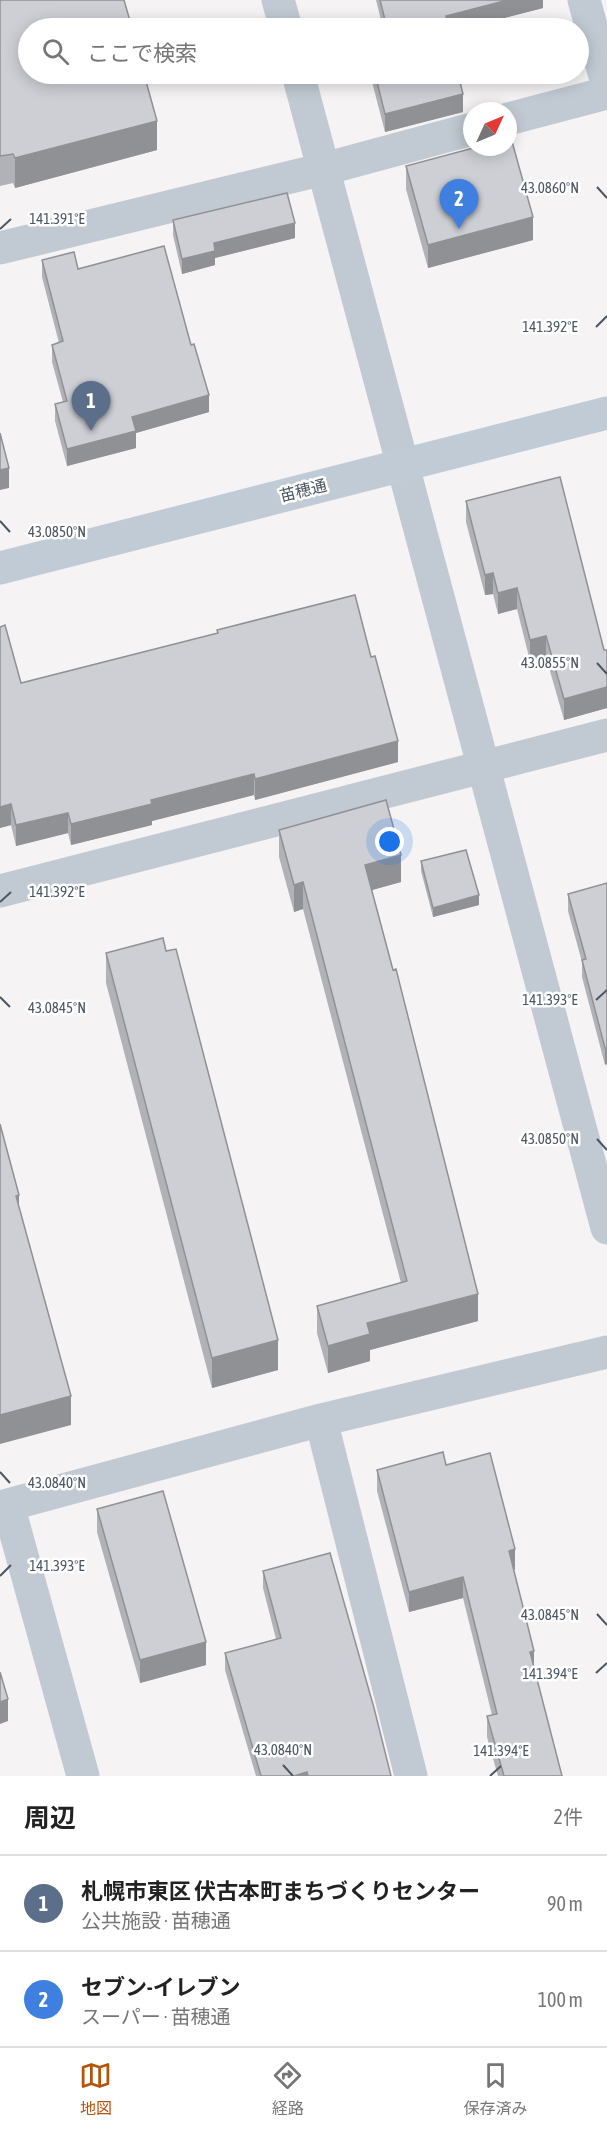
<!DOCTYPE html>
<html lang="ja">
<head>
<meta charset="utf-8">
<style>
  body { margin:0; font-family:"Asap Condensed","Noto Sans JP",sans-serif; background:#f6f6f6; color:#222 }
  .compass { position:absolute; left:463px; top:102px; width:54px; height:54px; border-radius:50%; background:#fff; box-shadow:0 3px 15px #0003; rotate:46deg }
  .you { position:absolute; left:390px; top:842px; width:21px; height:21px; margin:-15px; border:4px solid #fff; border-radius:50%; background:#1a73e8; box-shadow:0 0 0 9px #1a73e833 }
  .badge { display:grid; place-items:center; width:39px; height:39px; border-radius:50%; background:#b45309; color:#fff; font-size:20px; font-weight:700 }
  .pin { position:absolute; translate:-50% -50px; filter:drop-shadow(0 2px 3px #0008) }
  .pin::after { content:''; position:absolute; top:32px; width:21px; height:18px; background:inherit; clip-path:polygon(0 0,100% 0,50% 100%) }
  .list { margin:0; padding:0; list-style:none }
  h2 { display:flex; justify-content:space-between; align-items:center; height:78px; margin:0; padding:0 24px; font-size:26px }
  h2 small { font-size:20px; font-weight:400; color:#767676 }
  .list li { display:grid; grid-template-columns:39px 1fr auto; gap:18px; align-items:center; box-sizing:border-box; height:96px; padding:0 24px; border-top:2px solid #e0e0e0 }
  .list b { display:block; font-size:22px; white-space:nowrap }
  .list p { margin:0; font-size:20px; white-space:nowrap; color:#767676 }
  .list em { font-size:20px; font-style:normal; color:#767676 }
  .icon { flex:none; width:33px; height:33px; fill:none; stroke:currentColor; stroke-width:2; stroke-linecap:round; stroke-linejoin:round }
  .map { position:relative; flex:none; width:607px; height:1776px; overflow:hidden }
  .search { position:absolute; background:#fff; box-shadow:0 3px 15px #0003; left:18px; right:18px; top:18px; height:66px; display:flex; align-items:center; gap:15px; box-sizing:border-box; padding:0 21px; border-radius:33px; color:#767676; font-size:22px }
  .sheet { height:270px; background:#fff }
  nav { display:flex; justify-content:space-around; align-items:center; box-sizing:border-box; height:84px; border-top:2px solid #e0e0e0; background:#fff; font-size:16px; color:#767676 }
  nav a { display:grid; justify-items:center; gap:3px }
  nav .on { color:#b45309 }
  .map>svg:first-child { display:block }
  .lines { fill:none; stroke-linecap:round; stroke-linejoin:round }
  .street { stroke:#c1cad2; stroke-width:33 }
  .secondary { stroke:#c1cbd6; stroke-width:33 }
  .wall { fill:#b0b2b7 }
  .shaded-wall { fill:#909195 }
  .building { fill:#cdcfd5; stroke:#909195; stroke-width:1.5 }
  .ticks { fill:none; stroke:#4a5661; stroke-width:2 }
  .labels { text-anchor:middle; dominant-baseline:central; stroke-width:5; stroke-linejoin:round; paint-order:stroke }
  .street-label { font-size:16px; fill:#4a5661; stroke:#fff }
  .ticks-label { font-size:15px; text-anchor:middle; fill:#4a5661; stroke:#fff; stroke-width:5; stroke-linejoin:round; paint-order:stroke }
</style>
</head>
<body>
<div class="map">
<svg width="607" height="1776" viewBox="0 0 607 1776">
  <rect width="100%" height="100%" fill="#f5f3f3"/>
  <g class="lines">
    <path class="street" d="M 278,0 L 286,28
      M 584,0 L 607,84
      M 298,74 L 607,1228
      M 508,119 L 607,93
      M 0,248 L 324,169 L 472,129
      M 0,891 L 607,735
      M 321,1420 L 411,1776
      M 8,1505 L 83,1776
      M 0,1507 L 321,1420 L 607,1352"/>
    <path class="secondary" d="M 0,568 L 607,413"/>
  </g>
  <path class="wall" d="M 0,0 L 157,150 L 15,188 L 13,183 L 0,186 Z
    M 376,0 L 543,0 L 543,8 L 466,28 L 383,28 Z
    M 371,74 L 458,74 L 463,112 L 385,132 L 371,78 Z
    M 406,166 L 533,240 L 428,268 L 406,189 Z
    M 173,220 L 295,238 L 215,258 L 215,265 L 182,274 L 173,235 Z
    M 42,260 L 78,269 L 209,412 L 136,433 L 136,448 L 67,466 L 55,421 L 55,404 L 63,402 L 52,362 L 52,345 L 59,343 L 42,277 Z
    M 466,501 L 604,650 L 607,650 L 607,708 L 564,720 L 546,657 L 530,661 L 517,609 L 498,614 L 493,594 L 485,595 L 466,522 Z
    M 217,630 L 398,762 L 255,800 L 254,795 L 152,821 L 152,825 L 71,845 L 68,833 L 16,846 L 11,825 L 0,828 L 21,683 L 217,633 Z
    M 279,830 L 401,882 L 372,890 L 393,970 L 478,1321 L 370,1350 L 370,1361 L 328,1373 L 317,1333 L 317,1306 L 401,1283 L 303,909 L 294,912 L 279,857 Z
    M 421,861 L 479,905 L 433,917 L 421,871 Z
    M 607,883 L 605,1065 L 582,977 L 582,962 L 568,911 L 568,894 Z
    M 166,951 L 278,1370 L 212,1388 L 106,983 L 106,953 Z
    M 446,1465 L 515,1569 L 514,1570 L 534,1669 L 562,1776 L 498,1776 L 487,1737 L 487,1716 L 492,1715 L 463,1598 L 409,1612 L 377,1491 L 377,1470 Z
    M 97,1509 L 206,1665 L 140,1683 L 97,1532 Z
    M 263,1571 L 391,1776 L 256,1776 L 225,1670 L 225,1653 L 276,1639 L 263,1588 Z"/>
  <path class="shaded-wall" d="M 508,0 L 543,0 L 543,8 L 466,28 L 446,28 L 446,16 Z
    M 463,94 L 463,112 L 385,132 L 385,114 Z
    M 157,121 L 157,150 L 15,188 L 15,158 Z
    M 533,217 L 533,240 L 428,268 L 428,245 Z
    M 295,223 L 295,238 L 215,258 L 215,265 L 182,274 L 182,259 L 214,243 Z
    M 209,395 L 209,412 L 136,433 L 136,448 L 67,466 L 67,449 L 132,417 Z
    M 9,468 L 9,488 L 0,490 L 0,470 Z
    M 493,573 L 493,594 L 485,595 L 485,575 Z
    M 517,588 L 517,609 L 498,614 L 498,593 Z
    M 546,636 L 546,657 L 530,661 L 530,640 Z
    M 607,687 L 607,708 L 564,720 L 564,699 Z
    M 398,741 L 398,762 L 255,800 L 255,779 Z
    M 254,774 L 254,795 L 152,821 L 152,825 L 71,845 L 71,824 L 151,800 Z
    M 11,804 L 11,825 L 0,828 L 0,807 Z
    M 68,813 L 68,833 L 16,846 L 16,825 Z
    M 401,855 L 401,882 L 365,892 L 365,865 Z
    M 303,882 L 303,909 L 294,912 L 294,885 Z
    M 479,895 L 479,905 L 433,917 L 433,908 Z
    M 607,1047 L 607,1064 L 605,1065 L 605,1048 Z
    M 19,1195 L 19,1224 L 16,1196 Z
    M 478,1294 L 478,1321 L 370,1350 L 370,1361 L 328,1373 L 328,1346 L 367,1323 Z
    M 278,1340 L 278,1370 L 212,1388 L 212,1358 Z
    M 71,1396 L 71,1425 L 0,1444 L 0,1415 Z
    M 515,1549 L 515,1569 L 509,1571 L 509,1551 Z
    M 463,1577 L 463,1598 L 409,1612 L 409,1592 Z
    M 206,1642 L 206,1665 L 140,1683 L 140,1660 Z
    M 534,1651 L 534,1671 L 530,1652 Z
    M 8,1699 L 8,1721 L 0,1724 L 0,1702 Z
    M 307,1772 L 307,1776 L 294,1776 Z"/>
  <path class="building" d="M 0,0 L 124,0 L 132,28 L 28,28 L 28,74 L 144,74 L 157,121 L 15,158 L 13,154 L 0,156 Z
    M 380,0 L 508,0 L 446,16 L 449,28 L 387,28 Z
    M 375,74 L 458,74 L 463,94 L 385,114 Z
    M 511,138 L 533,217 L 428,245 L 406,166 L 477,147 L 508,147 L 508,139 Z
    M 287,193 L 295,223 L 214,243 L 215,251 L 182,259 L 173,220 Z
    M 164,246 L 191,345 L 194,344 L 209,395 L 132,417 L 136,431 L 67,449 L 55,404 L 67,401 L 52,345 L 63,341 L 42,260 L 74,252 L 78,269 Z
    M 0,433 L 9,468 L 0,470 Z
    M 560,477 L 604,650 L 607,650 L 607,687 L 564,699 L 546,636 L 530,640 L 517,588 L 498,593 L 493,573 L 485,575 L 466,501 Z
    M 355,595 L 371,657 L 375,656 L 398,741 L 255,779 L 254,774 L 151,800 L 152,804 L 71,824 L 68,813 L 16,825 L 11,804 L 0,807 L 0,627 L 5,625 L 21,683 L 218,633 L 217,630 Z
    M 386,800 L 401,855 L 365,865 L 393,970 L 396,969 L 478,1294 L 367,1323 L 370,1334 L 328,1346 L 317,1306 L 407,1281 L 303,882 L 294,885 L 279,830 Z
    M 466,850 L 479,895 L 433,908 L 421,861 Z
    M 607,883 L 607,1047 L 605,1048 L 582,960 L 586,959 L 568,894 Z
    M 163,938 L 166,951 L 176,949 L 278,1340 L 212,1358 L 106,953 Z
    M 0,1124 L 19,1195 L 16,1196 L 71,1396 L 0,1415 Z
    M 443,1452 L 446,1465 L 490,1453 L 515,1549 L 509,1551 L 534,1651 L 530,1652 L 562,1776 L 504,1776 L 487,1716 L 497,1714 L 463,1577 L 409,1592 L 377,1470 Z
    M 163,1491 L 206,1642 L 140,1660 L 97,1509 Z
    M 330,1553 L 374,1708 L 391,1776 L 308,1776 L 307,1772 L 294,1776 L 261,1776 L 225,1653 L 281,1638 L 263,1571 Z
    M 0,1672 L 8,1699 L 0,1702 Z"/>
  <path class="ticks" d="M 597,187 L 607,198M 0,229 L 11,219M 596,327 L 607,316M 0,521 L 10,532M 597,663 L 607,674M 0,902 L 11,892M 0,997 L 10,1007M 596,1000 L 607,990M 597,1139 L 607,1150M 0,1472 L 10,1483M 0,1576 L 11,1565M 597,1614 L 607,1625M 596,1673 L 607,1663M 283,1765 L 293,1776M 490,1776 L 501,1766"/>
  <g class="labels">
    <g class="street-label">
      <text transform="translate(303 490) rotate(-14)">苗穂通</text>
    </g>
  </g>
  <g class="ticks-label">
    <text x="550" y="193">43.0860°N</text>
    <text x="57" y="224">141.391°E</text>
    <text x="550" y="332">141.392°E</text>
    <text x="57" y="537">43.0850°N</text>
    <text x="550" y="668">43.0855°N</text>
    <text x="57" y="897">141.392°E</text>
    <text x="550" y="1005">141.393°E</text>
    <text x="57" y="1013">43.0845°N</text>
    <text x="550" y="1144">43.0850°N</text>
    <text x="57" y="1488">43.0840°N</text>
    <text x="57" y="1571">141.393°E</text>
    <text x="550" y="1620">43.0845°N</text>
    <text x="550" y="1679">141.394°E</text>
    <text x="283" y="1755">43.0840°N</text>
    <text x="501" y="1756">141.394°E</text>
  </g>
</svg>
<svg class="compass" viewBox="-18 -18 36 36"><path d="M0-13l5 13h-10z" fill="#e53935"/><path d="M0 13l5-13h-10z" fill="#767676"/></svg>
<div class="you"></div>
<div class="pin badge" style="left:91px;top:431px;background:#5c6f8a">1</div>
<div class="pin badge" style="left:459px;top:229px;background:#3f7fe0">2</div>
<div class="search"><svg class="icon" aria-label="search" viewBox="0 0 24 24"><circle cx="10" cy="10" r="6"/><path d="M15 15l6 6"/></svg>ここで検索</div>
</div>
<section class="sheet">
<h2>周辺<small>2件</small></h2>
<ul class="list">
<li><span class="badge" style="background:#5c6f8a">1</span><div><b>札幌市東区 伏古本町まちづくりセンター</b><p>公共施設 · 苗穂通</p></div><em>90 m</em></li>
<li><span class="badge" style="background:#3f7fe0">2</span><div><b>セブン-イレブン</b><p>スーパー · 苗穂通</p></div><em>100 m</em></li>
</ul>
</section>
<nav>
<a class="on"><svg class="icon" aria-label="map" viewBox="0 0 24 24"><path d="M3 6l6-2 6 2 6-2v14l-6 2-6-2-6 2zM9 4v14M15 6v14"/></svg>地図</a>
<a><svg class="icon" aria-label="directions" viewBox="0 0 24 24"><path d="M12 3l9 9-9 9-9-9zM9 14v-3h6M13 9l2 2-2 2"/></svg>経路</a>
<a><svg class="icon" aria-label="saved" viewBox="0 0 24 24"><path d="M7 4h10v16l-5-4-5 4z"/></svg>保存済み</a>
</nav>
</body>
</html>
